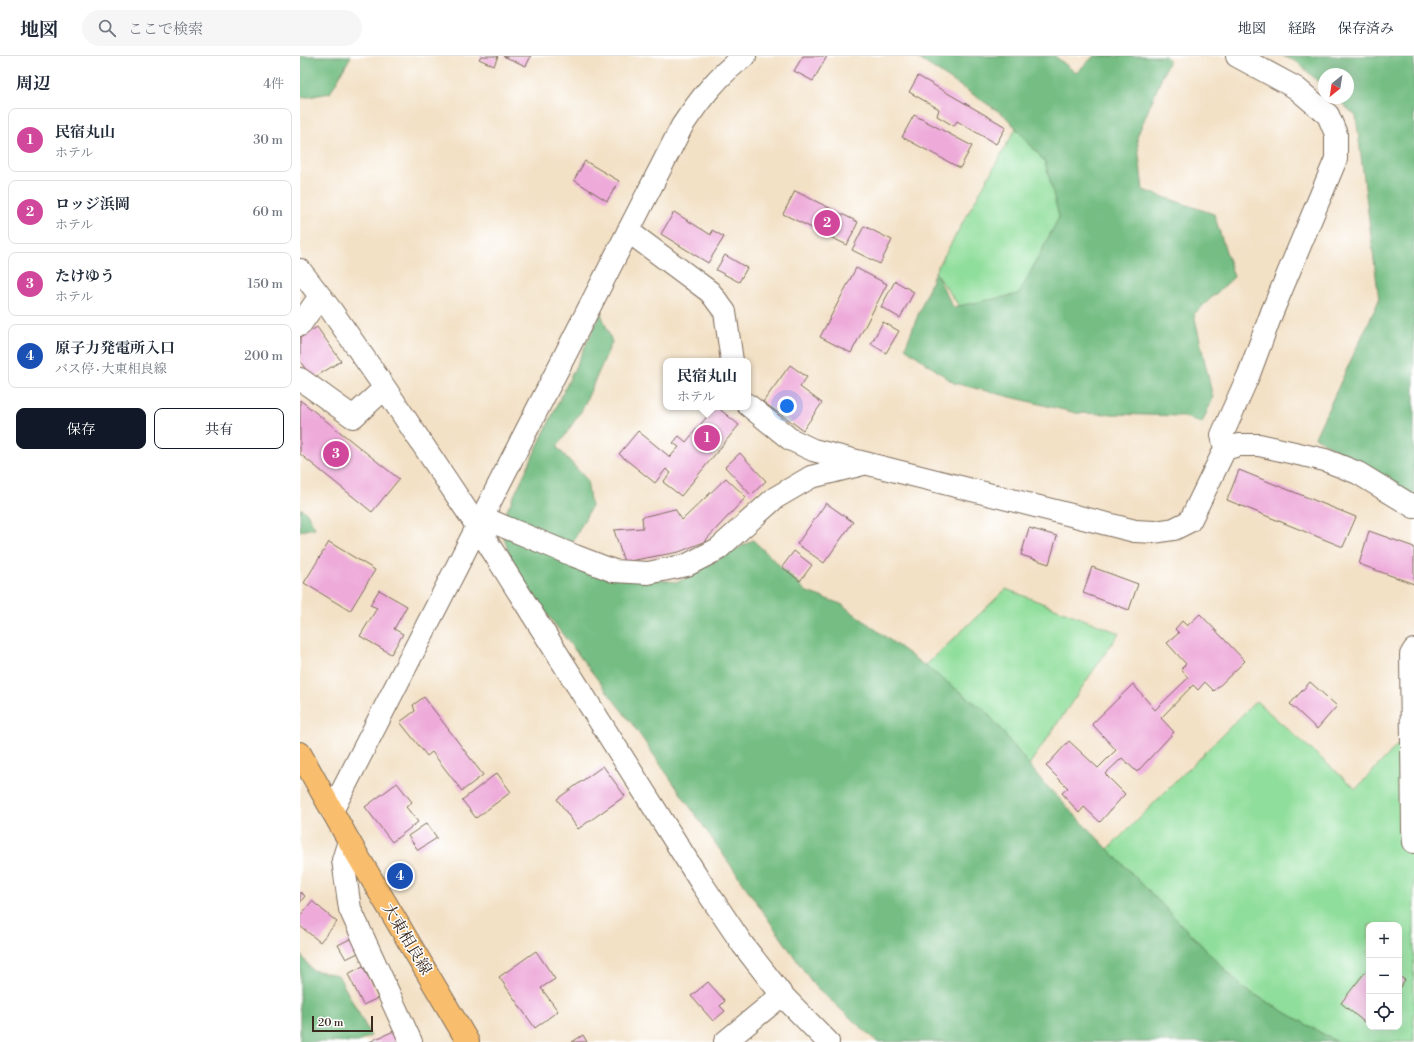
<!DOCTYPE html>
<html lang="ja">
<head>
<meta charset="utf-8">
<style>
  body { margin:0; font-family:"Libre Bodoni","Noto Serif JP",serif; background:#f6f6f7; color:#1f2937 }
  .controls { position:absolute; right:12px; bottom:12px; display:grid; overflow:hidden; border-radius:8px; box-shadow:0 4px 16px #0002 }
  .controls button { width:36px; height:36px; display:grid; place-items:center; padding:0; border:0; border-bottom:1px solid #e0e1e3; background:#fff; color:#1f2937; font:20px sans-serif }
  .compass { position:absolute; left:1018px; top:12px; width:36px; height:36px; border-radius:50%; background:#fff; box-shadow:0 4px 16px #0002; rotate:210deg }
  .scale { position:absolute; left:12px; bottom:10px; width:61px; box-sizing:border-box; padding-left:4px; border:2px solid #3b2a1e; border-top:0; font-size:11px; line-height:14px; white-space:nowrap; color:#3b2a1e; -webkit-text-stroke:3px #fff; paint-order:stroke }
  .you { position:absolute; left:487px; top:350px; width:14px; height:14px; margin:-10px; border:3px solid #fff; border-radius:50%; background:#1a73e8; box-shadow:0 0 0 6px #1a73e833 }
  .badge { display:grid; place-items:center; width:26px; height:26px; border-radius:50%; background:#111827; color:#fff; font-size:13px; font-weight:700 }
  .pin { position:absolute; translate:-50% -50%; border:2px solid #fff; box-shadow:0 1px 4px #0006 }
  .popup { position:absolute; left:363px; top:302px; width:88px; height:52px; box-sizing:border-box; display:grid; place-content:center; border-radius:8px; background:#fff; filter:drop-shadow(0 1px 3px #0005); font-size:13px; white-space:nowrap; color:#747a83 }
  .popup b { font-size:15px; color:#1f2937 }
  .popup::after { content:''; position:absolute; left:50%; top:100%; margin-left:-8px; border:8px solid transparent; border-top-color:#fff }
  .list { margin:0; padding:0; list-style:none }
  h2 { display:flex; justify-content:space-between; align-items:center; height:52px; margin:0; padding:0 16px; font-size:17px }
  h2 small { font-size:13px; font-weight:400; color:#747a83 }
  .list li { display:grid; grid-template-columns:26px 1fr auto; gap:12px; align-items:center; box-sizing:border-box; height:64px; margin:0 8px 8px; padding:0 8px; border:1px solid #e0e1e3; border-radius:8px }
  .list b { display:block; font-size:15px; white-space:nowrap }
  .list p { margin:0; font-size:13px; white-space:nowrap; color:#747a83 }
  .list em { font-size:13px; font-style:normal; color:#747a83 }
  .actions { display:flex; gap:8px; padding:12px 16px }
  .actions a { flex:1; padding:9px 0; border:1px solid #111827; border-radius:8px; text-align:center; font-size:14px; color:#111827 }
  .actions .main { background:#111827; color:#fff }
  .icon { flex:none; width:22px; height:22px; fill:none; stroke:currentColor; stroke-width:2; stroke-linecap:round; stroke-linejoin:round }
  .map { position:relative; flex:none; width:1114px; height:986px; overflow:hidden }
  header { display:flex; align-items:center; gap:24px; box-sizing:border-box; height:56px; padding:0 20px; background:#fff; border-bottom:1px solid #e0e1e3 }
  header strong { font-size:19px }
  nav { display:flex; gap:22px; margin-inline-start:auto; font-size:14px }
  .search { width:280px; height:36px; background:#f6f6f7; display:flex; align-items:center; gap:10px; box-sizing:border-box; padding:0 14px; border-radius:22px; color:#747a83; font-size:15px }
  main { display:flex }
  aside { flex:1; background:#fff }
  .map>svg:first-child { display:block }
  .green { fill:#90de9b; stroke:#66845c; fill-rule:evenodd }
  .forest { fill:#74bd83; stroke:#587450 }
  .building { fill:#eeabda }
  .lines { fill:none; stroke-linecap:round; stroke-linejoin:round }
  .minor-casing { stroke:#7b6a59; stroke-width:24 }
  .major-casing { stroke:#7b6a59; stroke-width:24 }
  .minor { stroke:#fff; stroke-width:22 }
  .major { stroke:#f9be6d; stroke-width:22 }
  .labels { text-anchor:middle; dominant-baseline:central; stroke-width:3; stroke-linejoin:round; paint-order:stroke }
  .street-label { font-size:16px; fill:#3b2a1e; stroke:#fff }
</style>
</head>
<body>
<header>
<strong>地図</strong>
<div class="search"><svg class="icon" aria-label="search" viewBox="0 0 24 24"><circle cx="10" cy="10" r="6"/><path d="M15 15l6 6"/></svg>ここで検索</div>
<nav><a>地図</a><a>経路</a><a>保存済み</a></nav>
</header>
<main>
<aside>
<h2>周辺<small>4件</small></h2>
<ul class="list">
<li><span class="badge" style="background:#d1479c">1</span><div><b>民宿丸山</b><p>ホテル</p></div><em>30 m</em></li>
<li><span class="badge" style="background:#d1479c">2</span><div><b>ロッジ浜岡</b><p>ホテル</p></div><em>60 m</em></li>
<li><span class="badge" style="background:#d1479c">3</span><div><b>たけゆう</b><p>ホテル</p></div><em>150 m</em></li>
<li><span class="badge" style="background:#1a4fb4">4</span><div><b>原子力発電所入口</b><p>バス停 · 大東相良線</p></div><em>200 m</em></li>
</ul>
<div class="actions"><a class="main">保存</a><a>共有</a></div>
</aside>
<div class="map">
<svg width="1114" height="986" viewBox="0 0 1114 986">
  <rect width="100%" height="100%" fill="#fff"/>
  <filter id="ink" filterUnits="userSpaceOnUse"><feTurbulence type="fractalNoise" baseFrequency=".025" numOctaves="2"/><feDisplacementMap in="SourceGraphic" scale="8" xChannelSelector="R" yChannelSelector="G"/><feConvolveMatrix kernelMatrix="1 2 1 2 8 2 1 2 1" color-interpolation-filters="sRGB"/></filter>
  <filter id="wash" filterUnits="userSpaceOnUse"><feTurbulence type="fractalNoise" baseFrequency=".012" numOctaves="4" result="noise"/><feDisplacementMap in="SourceGraphic" scale="16" xChannelSelector="R" yChannelSelector="G"/><feGaussianBlur stdDeviation="0.9" result="paint"/><feColorMatrix in="noise" values="0 0 0 0 0 0 0 0 0 0 0 0 0 0 0 0 0 1.4 0 .05"/><feComposite in="paint" operator="in"/></filter>
  <g filter="url(#wash)">
    <rect width="100%" height="100%" fill="#f3e1c6"/>
    <path class="green" d="M 716,72 L 745,106 L 763,159 L 726,241 L 659,250 L 635,216 Z
      M 706,533 L 819,577 L 729,709 L 625,610 Z
      M 956,645 L 1056,733 L 1102,684 L 1114,789 L 1114,986 L 1037,986 L 943,932 L 808,793 ZM 1069,869 L 1099,869 L 1099,971 L 1069,971 Z"/>
    <path class="forest" d="M 0,0 L 51,0 L 30,37 L 3,42 L 0,39 Z
      M 615,0 L 755,0 L 776,17 L 794,0 L 865,0 L 869,4 L 837,81 L 843,134 L 914,158 L 934,221 L 894,258 L 913,342 L 902,367 L 882,360 L 776,357 L 654,327 L 605,292 L 635,216 L 653,251 L 719,238 L 759,161 L 745,106 L 716,72 L 704,59 Z
      M 983,0 L 1114,0 L 1114,443 L 1015,381 L 1079,244 L 1056,60 L 1036,42 L 1048,42 L 1048,18 L 1024,18 L 1024,31 L 997,6 Z
      M 301,257 L 312,286 L 282,354 L 257,391 L 287,424 L 291,451 L 262,507 L 294,517 L 378,526 L 453,484 L 507,536 L 541,548 L 686,655 L 742,725 L 943,932 L 1037,986 L 577,986 L 514,929 L 333,669 L 215,517 L 200,469 Z
      M 0,452 L 7,457 L 15,472 L 0,475 Z
      M 0,897 L 12,914 L 38,919 L 71,980 L 58,986 L 0,986 Z"/>
    <g id="blocks">
      <path class="building" d="M 181,0 L 198,0 L 194,10 L 179,3 Z
        M 203,0 L 231,0 L 226,10 Z
        M 503,0 L 527,0 L 513,25 L 494,15 Z
        M 618,20 L 706,71 L 696,88 L 657,65 L 654,70 L 637,60 L 639,53 L 609,36 Z
        M 614,59 L 672,90 L 660,112 L 602,81 Z
        M 285,105 L 319,125 L 307,145 L 274,124 Z
        M 495,135 L 558,166 L 547,189 L 483,158 Z
        M 374,156 L 411,179 L 412,174 L 424,181 L 408,207 L 361,178 Z
        M 564,170 L 592,184 L 580,208 L 552,194 Z
        M 425,199 L 447,212 L 439,226 L 416,214 Z
        M 556,212 L 587,228 L 551,297 L 520,281 Z
        M 595,225 L 614,236 L 600,262 L 581,251 Z
        M 583,266 L 599,275 L 586,297 L 571,288 Z
        M 17,271 L 41,305 L 12,323 L 0,305 L 0,282 Z
        M 490,309 L 507,321 L 500,331 L 522,347 L 503,374 L 463,346 Z
        M 0,344 L 99,423 L 72,456 L 0,398 Z
        M 415,351 L 417,351 L 439,369 L 381,440 L 363,426 L 371,417 L 366,413 L 355,427 L 319,398 L 338,375 L 370,401 L 379,391 L 373,387 L 379,380 L 386,386 Z
        M 440,397 L 466,425 L 451,439 L 425,411 Z
        M 939,414 L 1056,461 L 1043,491 L 927,444 Z
        M 426,422 L 446,441 L 404,486 L 379,496 L 324,506 L 314,474 L 343,472 L 342,461 L 375,453 L 382,464 Z
        M 526,447 L 553,466 L 524,507 L 497,488 Z
        M 729,472 L 757,480 L 749,508 L 721,499 Z
        M 1069,475 L 1114,491 L 1114,528 L 1059,508 Z
        M 29,486 L 75,514 L 50,555 L 4,527 Z
        M 494,495 L 512,509 L 500,525 L 482,511 Z
        M 792,511 L 838,528 L 829,554 L 783,537 Z
        M 79,534 L 107,550 L 94,573 L 103,578 L 91,598 L 60,580 L 77,552 L 70,549 Z
        M 900,558 L 945,605 L 914,635 L 905,626 L 898,634 L 893,629 L 861,662 L 874,676 L 837,716 L 822,702 L 805,718 L 825,738 L 800,766 L 784,751 L 779,757 L 762,737 L 768,732 L 746,710 L 769,685 L 798,712 L 816,694 L 792,668 L 833,628 L 855,654 L 888,622 L 881,613 L 886,608 L 867,587 L 879,577 L 875,573 L 882,565 L 887,570 Z
        M 1010,626 L 1037,650 L 1017,673 L 990,648 Z
        M 124,641 L 183,719 L 162,735 L 132,696 L 127,700 L 100,666 L 115,655 L 113,649 Z
        M 303,710 L 325,740 L 278,773 L 257,743 Z
        M 197,717 L 211,736 L 176,762 L 162,744 Z
        M 97,727 L 112,746 L 106,751 L 118,766 L 92,786 L 65,751 Z
        M 127,767 L 137,782 L 118,794 L 108,780 Z
        M 0,836 L 5,840 L 0,847 Z
        M 12,845 L 37,866 L 20,886 L 0,870 L 0,860 Z
        M 52,882 L 60,896 L 46,903 L 38,889 Z
        M 236,895 L 255,923 L 241,932 L 258,955 L 235,972 L 199,921 Z
        M 63,910 L 78,942 L 63,949 L 48,918 Z
        M 1069,911 L 1069,970 L 1041,947 Z
        M 1099,920 L 1105,924 L 1099,932 Z
        M 408,926 L 425,945 L 420,950 L 425,955 L 413,965 L 391,940 Z
        M 94,975 L 99,986 L 69,986 Z
        M 283,979 L 287,986 L 272,986 Z"/>
    </g>
  </g>
  <g filter="url(#ink)">
    <use href="#blocks" fill-opacity="0" stroke="#7b6a59" stroke-width="1"/>
    <g class="lines">
      <g class="minor-casing">
        <path id="minor" d="M 328,175 L 410,236 L 425,256 L 432,305
          M 0,214 L 31,254 L 85,332 L 177,470 L 402,828 L 443,889 L 482,939 L 528,986
          M 0,269 L 20,240
          M 0,323 L 53,361 L 85,332
          M 448,349 L 490,383 L 513,394 L 835,475 L 855,476 L 874,473 L 890,465 L 925,393 L 939,389 L 959,389 L 1025,404 L 1058,417 L 1114,451
          M 925,393 L 922,379 L 949,318 L 972,256 L 1036,103 L 1036,78 L 1028,59 L 996,32 L 937,0
          M 181,461 L 275,500 L 314,515 L 348,517 L 387,509 L 418,493 L 475,442 L 511,421 L 563,408
          M 1114,594 L 1111,599 L 1113,774 L 1114,786
          M 32,755 L 382,70 C 400,43 419,18 445,0
          M 49,785 L 43,804 L 50,853 L 111,986
          M 425,986 L 482,939"/>
      </g>
      <g class="major-casing">
        <path id="major" d="M 0,697 L 49,785 L 168,986"/>
      </g>
      <use href="#minor" class="minor"/>
      <use href="#major" class="major"/>
    </g>
  </g>
  <g class="labels">
    <g class="street-label">
      <text transform="translate(107 883) rotate(59)">大東相良線</text>
    </g>
  </g>
</svg>
<div class="controls">
<button>+</button>
<button>−</button>
<button><svg class="icon" aria-label="locate" viewBox="0 0 24 24"><circle cx="12" cy="12" r="6"/><path d="M12 2v4M12 18v4M2 12h4M18 12h4"/></svg></button>
</div>
<svg class="compass" viewBox="-18 -18 36 36"><path d="M0-13l5 13h-10z" fill="#e53935"/><path d="M0 13l5-13h-10z" fill="#747a83"/></svg>
<div class="scale">20 m</div>
<div class="you"></div>
<div class="pin badge" style="left:407px;top:382px;background:#d1479c">1</div>
<div class="popup"><b>民宿丸山</b>ホテル</div>
<div class="pin badge" style="left:527px;top:167px;background:#d1479c">2</div>
<div class="pin badge" style="left:36px;top:398px;background:#d1479c">3</div>
<div class="pin badge" style="left:100px;top:820px;background:#1a4fb4">4</div>
</div>
</main>
</body>
</html>
